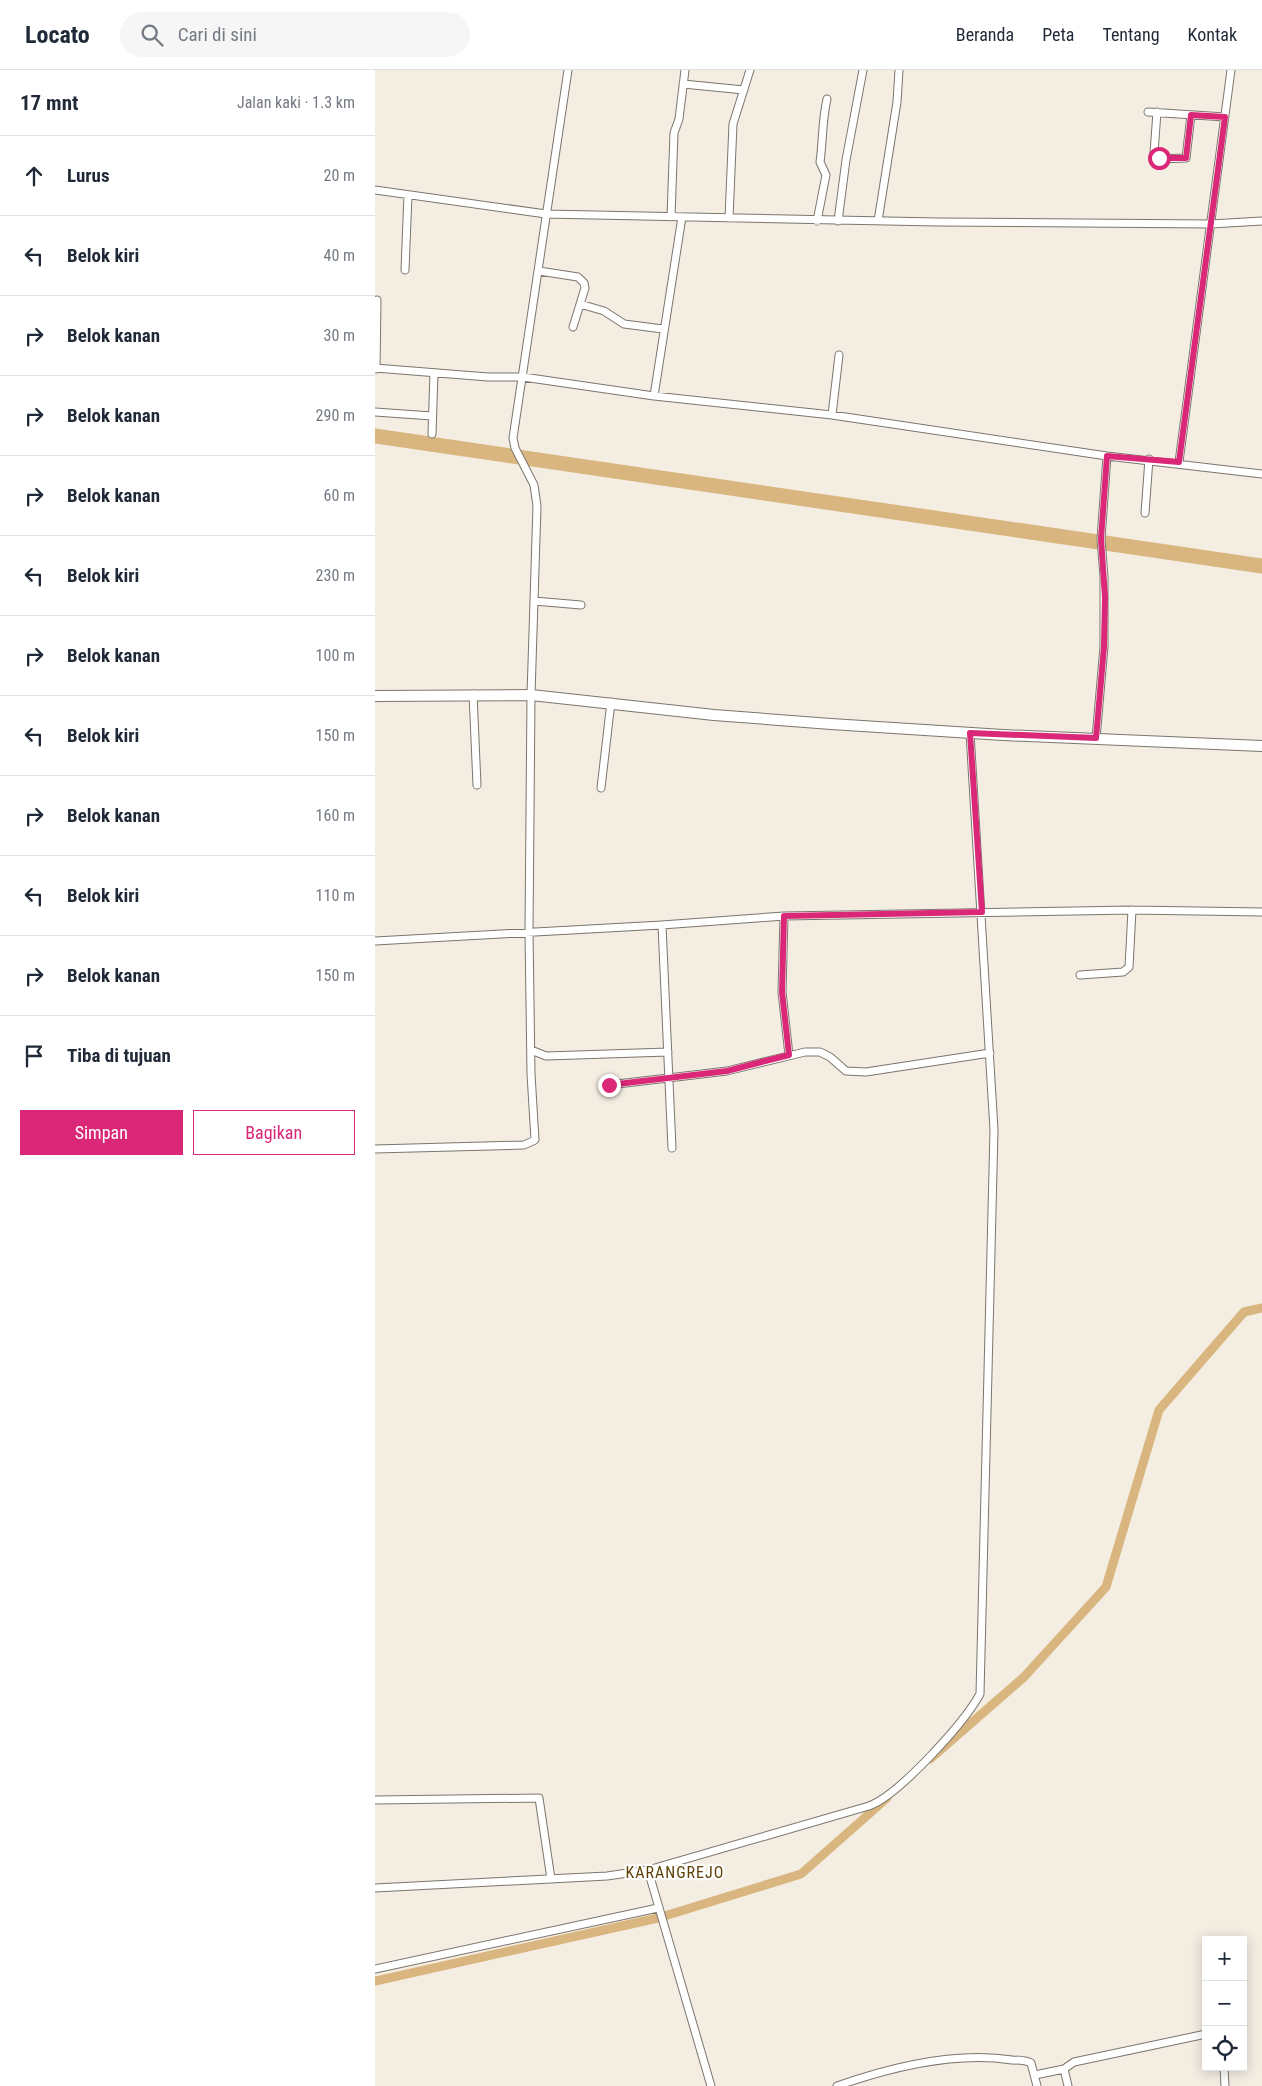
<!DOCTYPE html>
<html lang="id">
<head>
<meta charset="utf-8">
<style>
  body { margin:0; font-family:"Roboto Condensed",sans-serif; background:#f6f6f7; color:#1f2937 }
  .controls { position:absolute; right:15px; bottom:15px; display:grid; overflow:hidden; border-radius:0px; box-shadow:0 2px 12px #0003 }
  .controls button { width:45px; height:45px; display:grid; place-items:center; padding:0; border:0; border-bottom:1px solid #e0e1e3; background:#fff; color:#1f2937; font:25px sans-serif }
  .stop { position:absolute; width:15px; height:15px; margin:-11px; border:4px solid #db2777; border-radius:50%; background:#fff }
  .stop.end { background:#db2777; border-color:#fff; box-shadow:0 1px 5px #0008 }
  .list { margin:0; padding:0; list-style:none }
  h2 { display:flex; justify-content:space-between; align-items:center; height:65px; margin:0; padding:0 20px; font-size:21px }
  h2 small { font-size:16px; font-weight:400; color:#747a83 }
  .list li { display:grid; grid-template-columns:32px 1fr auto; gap:15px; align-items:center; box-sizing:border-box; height:80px; padding:0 20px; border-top:1px solid #e0e1e3 }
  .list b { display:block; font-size:19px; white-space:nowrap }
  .list em { font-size:16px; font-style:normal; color:#747a83 }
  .actions { display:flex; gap:10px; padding:15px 20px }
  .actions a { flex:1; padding:11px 0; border:1px solid #db2777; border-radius:0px; text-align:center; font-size:18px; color:#db2777 }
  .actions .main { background:#db2777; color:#fff }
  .icon { flex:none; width:28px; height:28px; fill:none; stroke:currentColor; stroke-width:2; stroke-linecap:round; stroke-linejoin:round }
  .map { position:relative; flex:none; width:887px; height:2016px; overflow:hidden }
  header { display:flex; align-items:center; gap:30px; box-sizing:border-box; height:70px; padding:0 25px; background:#fff; border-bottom:1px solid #e0e1e3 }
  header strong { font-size:24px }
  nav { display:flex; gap:28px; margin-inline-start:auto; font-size:18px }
  .search { width:350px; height:45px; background:#f6f6f7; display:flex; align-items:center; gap:12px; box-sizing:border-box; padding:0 18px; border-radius:28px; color:#747a83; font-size:19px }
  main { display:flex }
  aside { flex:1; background:#fff }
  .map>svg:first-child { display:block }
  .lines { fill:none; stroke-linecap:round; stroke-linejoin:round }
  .canal { stroke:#d9b67f; stroke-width:9 }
  .river { stroke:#d9b67f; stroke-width:15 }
  .street-casing { stroke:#7c756c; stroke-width:9 }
  .secondary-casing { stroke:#7c756c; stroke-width:12 }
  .street { stroke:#fff; stroke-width:7 }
  .secondary { stroke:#fff; stroke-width:10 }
  .route { stroke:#db2777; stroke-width:6 }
  .labels { text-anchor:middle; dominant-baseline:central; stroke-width:4.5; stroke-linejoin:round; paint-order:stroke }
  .quarter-label { font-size:16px; letter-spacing:1px; fill:#5d4003; stroke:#fff }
</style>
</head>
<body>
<header>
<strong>Locato</strong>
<div class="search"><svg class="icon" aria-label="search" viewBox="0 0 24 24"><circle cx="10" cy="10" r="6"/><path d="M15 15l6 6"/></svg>Cari di sini</div>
<nav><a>Beranda</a><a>Peta</a><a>Tentang</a><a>Kontak</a></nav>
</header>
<main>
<aside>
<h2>17 mnt<small>Jalan kaki · 1.3 km</small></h2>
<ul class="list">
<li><svg class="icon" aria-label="ahead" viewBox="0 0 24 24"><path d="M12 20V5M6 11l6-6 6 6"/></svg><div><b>Lurus</b></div><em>20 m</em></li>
<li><svg class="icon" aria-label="left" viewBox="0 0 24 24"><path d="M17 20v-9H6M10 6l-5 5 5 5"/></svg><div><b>Belok kiri</b></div><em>40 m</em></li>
<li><svg class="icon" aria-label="right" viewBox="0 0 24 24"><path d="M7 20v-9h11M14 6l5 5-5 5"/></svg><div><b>Belok kanan</b></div><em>30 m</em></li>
<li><svg class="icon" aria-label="right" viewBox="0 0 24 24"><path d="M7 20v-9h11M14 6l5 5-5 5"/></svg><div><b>Belok kanan</b></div><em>290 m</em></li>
<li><svg class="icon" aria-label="right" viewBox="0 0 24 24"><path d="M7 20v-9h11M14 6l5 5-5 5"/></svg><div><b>Belok kanan</b></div><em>60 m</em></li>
<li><svg class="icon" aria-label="left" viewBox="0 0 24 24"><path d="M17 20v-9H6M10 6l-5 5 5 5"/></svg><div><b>Belok kiri</b></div><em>230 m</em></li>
<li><svg class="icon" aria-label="right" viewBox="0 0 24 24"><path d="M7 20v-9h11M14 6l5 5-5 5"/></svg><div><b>Belok kanan</b></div><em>100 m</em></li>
<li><svg class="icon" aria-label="left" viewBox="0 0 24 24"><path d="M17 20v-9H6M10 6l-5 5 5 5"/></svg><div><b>Belok kiri</b></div><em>150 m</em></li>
<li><svg class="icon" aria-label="right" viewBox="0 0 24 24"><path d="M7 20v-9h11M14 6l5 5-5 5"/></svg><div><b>Belok kanan</b></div><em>160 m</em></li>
<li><svg class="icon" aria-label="left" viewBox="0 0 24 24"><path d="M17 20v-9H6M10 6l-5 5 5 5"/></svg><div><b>Belok kiri</b></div><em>110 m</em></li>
<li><svg class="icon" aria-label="right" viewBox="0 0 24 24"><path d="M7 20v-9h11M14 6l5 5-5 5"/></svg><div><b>Belok kanan</b></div><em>150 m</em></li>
<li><svg class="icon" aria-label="arrive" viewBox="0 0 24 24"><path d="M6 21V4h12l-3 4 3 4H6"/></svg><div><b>Tiba di tujuan</b></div></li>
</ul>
<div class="actions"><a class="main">Simpan</a><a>Bagikan</a></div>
</aside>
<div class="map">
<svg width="887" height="2016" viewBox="0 0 887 2016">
  <rect width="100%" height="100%" fill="#f4ede2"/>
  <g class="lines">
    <path class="canal" d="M 555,1689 L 649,1607 L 731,1517 L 784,1340 L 869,1242 L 887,1238
      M 0,1911 L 283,1848 L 426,1804 L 512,1728"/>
    <path class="river" d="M 0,366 L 887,496"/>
    <g class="street-casing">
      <path id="street" d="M 308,14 L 369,20
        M 773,42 L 850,47
        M 782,42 L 779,83 L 784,89 L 811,88 L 816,45
        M 0,120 L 171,144 L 562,152 L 836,154 L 887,151
        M 296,147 L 299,63 L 304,49 L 310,0
        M 354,148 L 358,54 L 375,0
        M 442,151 L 451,105 L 445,92 C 448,71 447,50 452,29
        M 463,151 L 471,90 L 488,0
        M 503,151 L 522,32 L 524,0
        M 30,200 L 33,125
        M 164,201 L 203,207 L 209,213 L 210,218 L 198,257
        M 205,234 L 229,241 L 249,254 L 288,259
        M 0,298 L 113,307 L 148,307 L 279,326 L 457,345 L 732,386 L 887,404
        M 1,299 L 2,230
        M 279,326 L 307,147
        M 0,342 L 57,346
        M 457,345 L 464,285
        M 57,364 L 59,303
        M 804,392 L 856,0
        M 770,443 L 774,389
        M 159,531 L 206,535
        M 98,624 L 102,715
        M 721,668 L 729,577 L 729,507 L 726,469 L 732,386
        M 226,718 L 236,632
        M 409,846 L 407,922 L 414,985
        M 287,855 L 297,1078
        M 0,871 L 287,855 L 409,846 L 757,840 L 887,842
        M 705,905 L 748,902 L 754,897 L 757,840
        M 156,980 L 171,986 L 293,982
        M 234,1015 L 352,1001 L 430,982 L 445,982 L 455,987 L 471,1001 L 491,1002 L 615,983
        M 0,1079 L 149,1075 L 160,1070 L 156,1004 L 154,861 L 156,625 L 162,436 L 159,415 L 140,378 L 138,368 L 193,0
        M 0,1730 L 164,1728 L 176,1809
        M 273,1800 L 336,2016
        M 0,1818 L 232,1806 L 273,1800 L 494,1736 C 524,1725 589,1653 605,1624 L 619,1060 L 595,663
        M 0,1899 L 283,1838
        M 849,1997 L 850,2016
        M 660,2005 L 689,1999
        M 462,2016 C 516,1997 580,1981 637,1990 C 643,1990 650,1990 656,1993 L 662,2016
        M 693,2016 L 689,1999 L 699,1992 L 831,1964"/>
    </g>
    <g class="secondary-casing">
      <path id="secondary" d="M 0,626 L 156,625 L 339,645 L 456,654 L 628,665 L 887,676"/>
    </g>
    <use href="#street" class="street"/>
    <use href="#secondary" class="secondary"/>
  </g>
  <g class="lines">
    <path class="route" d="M 234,1015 L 352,1001 L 414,985 L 407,922 L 409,846 L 607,842 L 595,663 L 721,668 L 729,577 L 730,527 L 726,469 L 732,386 L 804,392 L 850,47 L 816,45 L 811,88 L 784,88"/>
  </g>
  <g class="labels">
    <g class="quarter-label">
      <text x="300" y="1802">KARANGREJO</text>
    </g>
  </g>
</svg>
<div class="controls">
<button>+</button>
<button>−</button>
<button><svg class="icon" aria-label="locate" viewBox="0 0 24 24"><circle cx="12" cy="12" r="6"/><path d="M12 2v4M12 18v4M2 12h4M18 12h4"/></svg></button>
</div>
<div class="stop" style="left:784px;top:88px"></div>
<div class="stop end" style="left:234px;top:1015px"></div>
</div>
</main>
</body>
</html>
